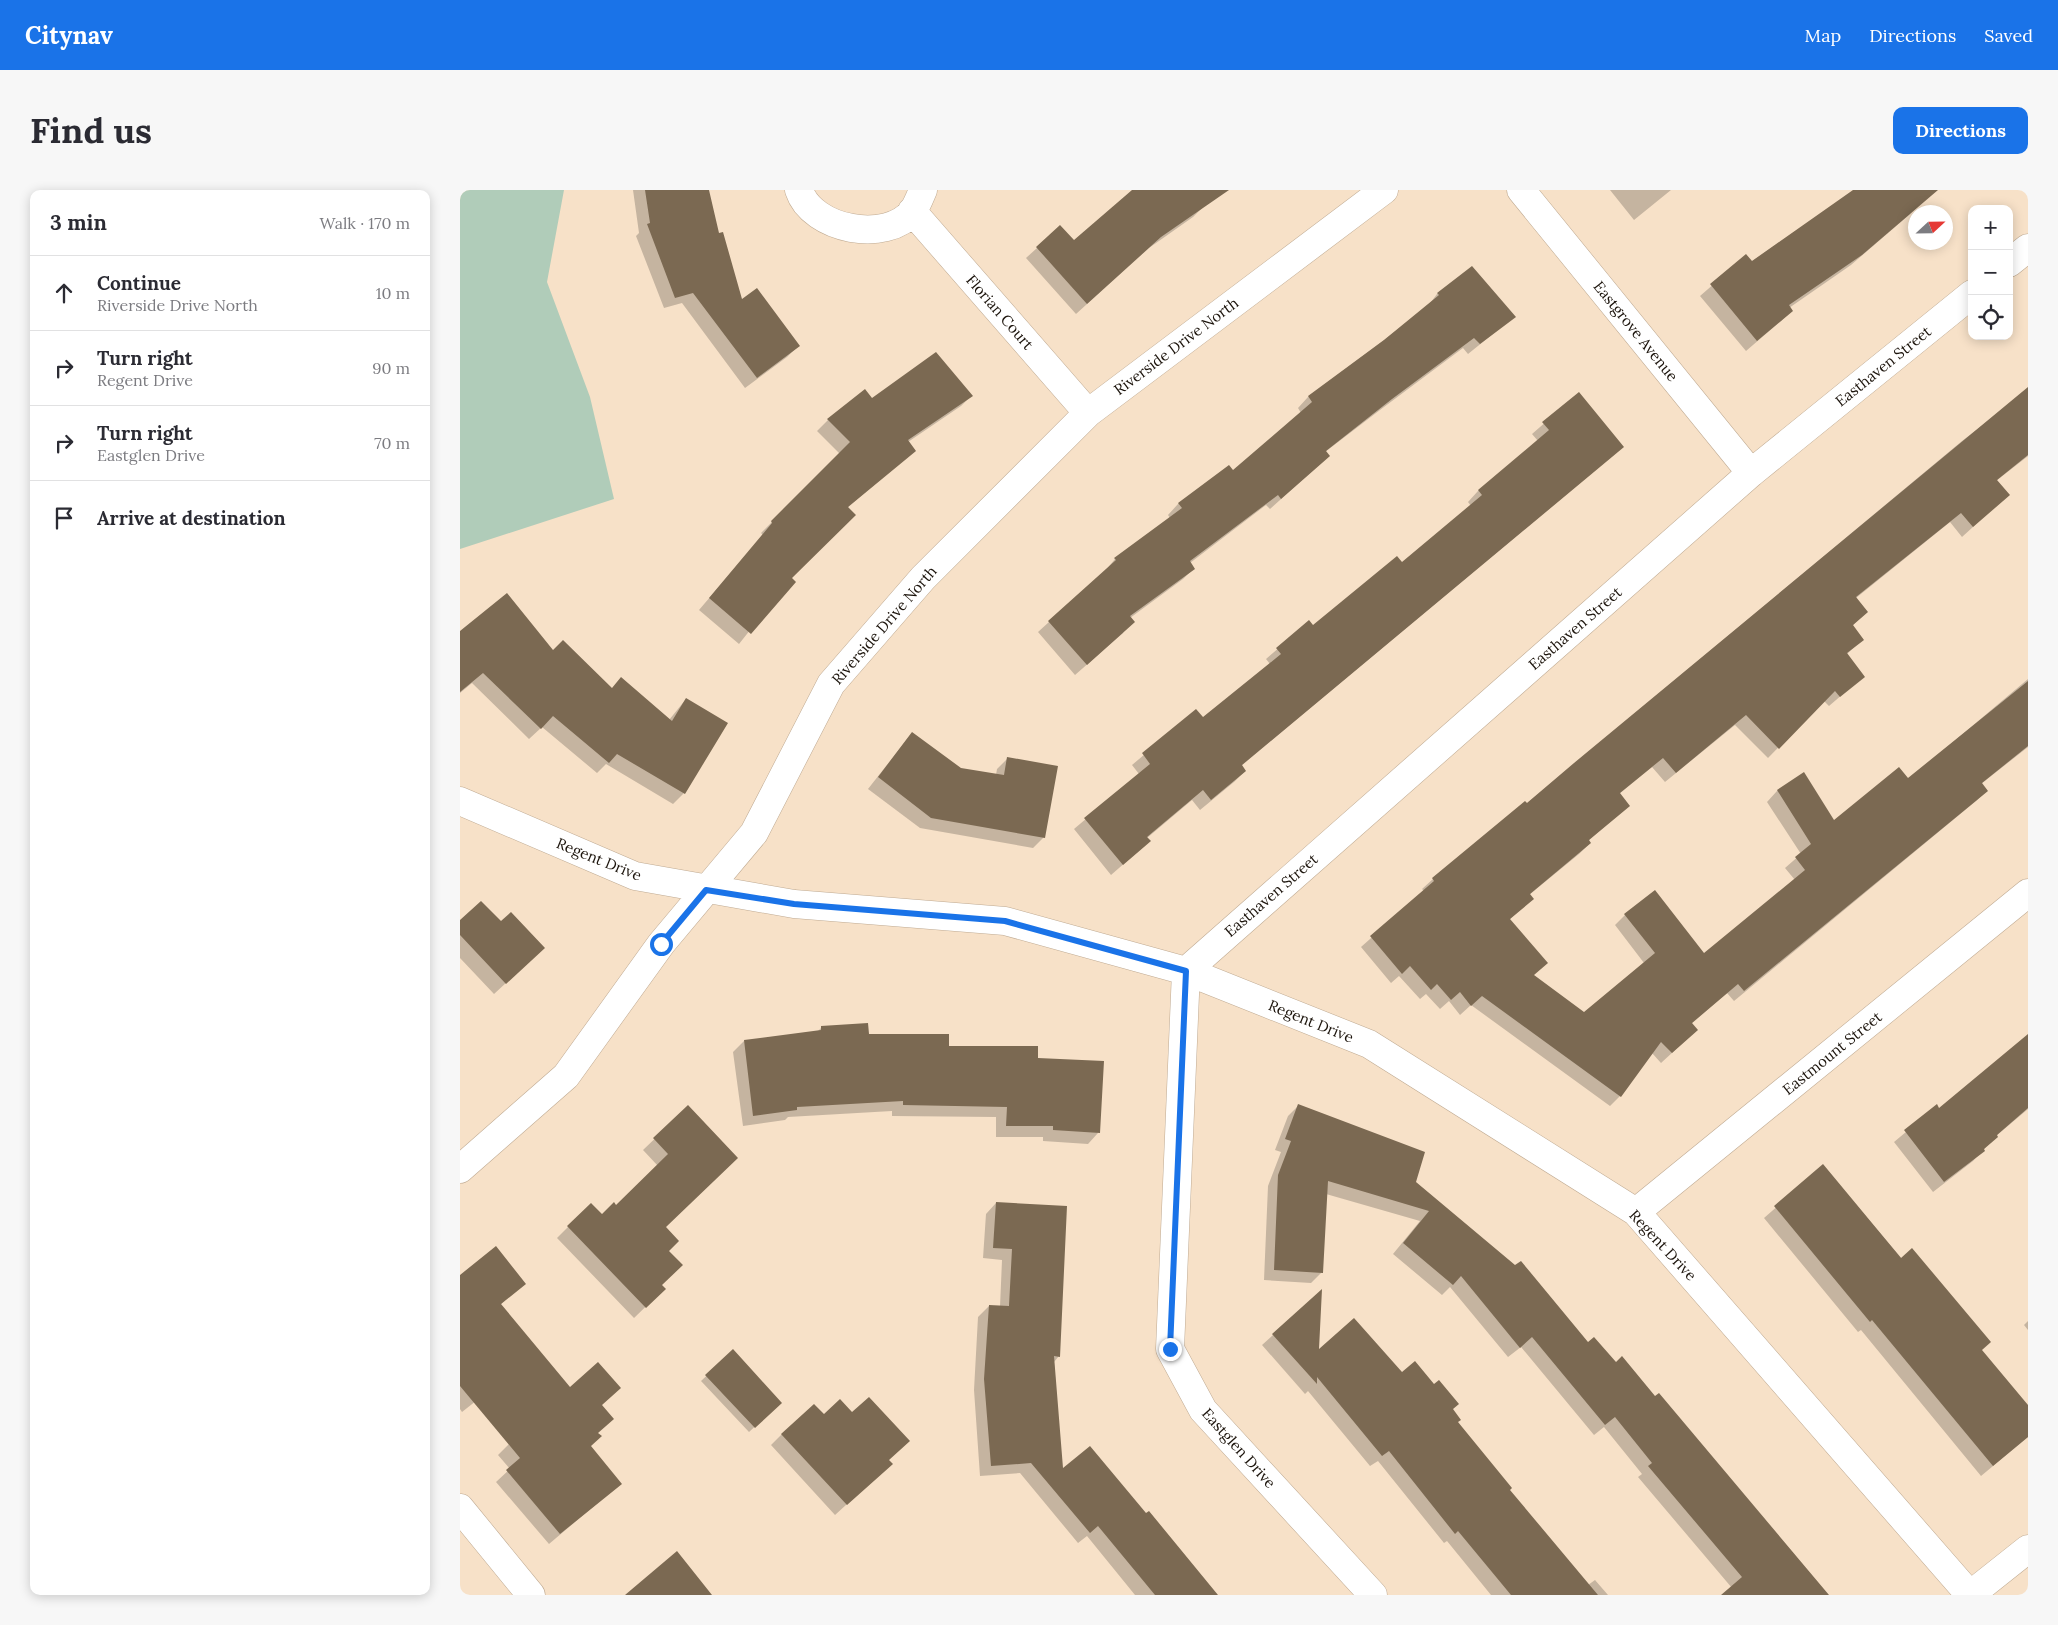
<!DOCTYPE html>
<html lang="en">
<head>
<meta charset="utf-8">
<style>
  body { margin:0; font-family:Lora,serif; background:#f7f7f7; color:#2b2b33 }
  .controls { position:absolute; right:15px; top:15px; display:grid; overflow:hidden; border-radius:10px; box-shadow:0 2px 12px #0003 }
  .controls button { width:45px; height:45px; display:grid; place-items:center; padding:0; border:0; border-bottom:1px solid #e1e1e2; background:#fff; color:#2b2b33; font:25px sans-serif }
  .compass { position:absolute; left:1448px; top:15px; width:45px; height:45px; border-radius:50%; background:#fff; box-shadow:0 2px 12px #0003; rotate:68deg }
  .stop { position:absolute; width:15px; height:15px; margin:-11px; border:4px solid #1a73e8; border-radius:50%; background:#fff }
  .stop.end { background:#1a73e8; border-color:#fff; box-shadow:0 1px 5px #0008 }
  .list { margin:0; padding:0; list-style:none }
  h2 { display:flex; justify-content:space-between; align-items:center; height:65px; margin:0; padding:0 20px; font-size:21px }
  h2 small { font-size:16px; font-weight:400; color:#7c7c81 }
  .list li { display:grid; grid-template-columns:32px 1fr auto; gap:15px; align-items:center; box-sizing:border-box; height:75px; padding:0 20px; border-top:1px solid #e1e1e2 }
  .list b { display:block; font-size:19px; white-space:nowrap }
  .list p { margin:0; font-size:16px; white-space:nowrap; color:#7c7c81 }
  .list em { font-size:16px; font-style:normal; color:#7c7c81 }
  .icon { flex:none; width:28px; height:28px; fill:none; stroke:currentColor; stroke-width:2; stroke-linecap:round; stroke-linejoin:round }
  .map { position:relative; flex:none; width:1568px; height:1405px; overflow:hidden; border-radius:10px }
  header { display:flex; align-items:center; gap:30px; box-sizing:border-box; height:70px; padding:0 25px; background:#1a73e8; color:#fff }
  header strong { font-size:24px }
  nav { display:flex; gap:28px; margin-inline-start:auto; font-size:18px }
  .intro { display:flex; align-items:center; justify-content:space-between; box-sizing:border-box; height:120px; padding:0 30px }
  h1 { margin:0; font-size:35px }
  .button { padding:12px 22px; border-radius:10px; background:#1a73e8; color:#fff; font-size:18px; font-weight:700 }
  main { display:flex; gap:30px; padding:0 30px }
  aside { flex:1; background:#fff; border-radius:10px; box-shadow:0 2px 12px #0003 }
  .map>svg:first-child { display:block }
  .green { fill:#b0ccb9 }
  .shadow { fill:#0003 }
  .building { fill:#7b6952 }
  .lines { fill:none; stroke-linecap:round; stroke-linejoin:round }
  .minor-casing { stroke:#bfaa92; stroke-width:29 }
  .major-casing { stroke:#bfaa92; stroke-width:29 }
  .minor { stroke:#fff; stroke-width:28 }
  .major { stroke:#fff; stroke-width:28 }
  .route { stroke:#1a73e8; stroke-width:6 }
  .labels { text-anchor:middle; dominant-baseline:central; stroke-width:4.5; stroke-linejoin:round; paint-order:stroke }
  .street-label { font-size:15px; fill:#1b130b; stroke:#fff }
</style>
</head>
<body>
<header>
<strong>Citynav</strong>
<nav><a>Map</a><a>Directions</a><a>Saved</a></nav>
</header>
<div class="intro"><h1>Find us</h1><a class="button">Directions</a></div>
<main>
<aside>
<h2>3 min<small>Walk · 170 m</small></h2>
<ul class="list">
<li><svg class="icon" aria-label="ahead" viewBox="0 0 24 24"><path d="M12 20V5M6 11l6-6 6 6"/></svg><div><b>Continue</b><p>Riverside Drive North</p></div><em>10 m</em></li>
<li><svg class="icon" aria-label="right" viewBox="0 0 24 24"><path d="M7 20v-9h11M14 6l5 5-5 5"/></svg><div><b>Turn right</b><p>Regent Drive</p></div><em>90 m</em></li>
<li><svg class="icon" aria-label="right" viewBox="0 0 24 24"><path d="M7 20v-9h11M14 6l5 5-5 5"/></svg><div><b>Turn right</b><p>Eastglen Drive</p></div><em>70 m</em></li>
<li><svg class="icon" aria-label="arrive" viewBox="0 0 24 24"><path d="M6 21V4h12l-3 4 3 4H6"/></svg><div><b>Arrive at destination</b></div></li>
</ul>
</aside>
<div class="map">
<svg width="1568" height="1405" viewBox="0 0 1568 1405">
  <rect width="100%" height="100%" fill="#f7e1c8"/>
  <path class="green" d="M 0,0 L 104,0 L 87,92 L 130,207 L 154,309 L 0,359 Z"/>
  <path class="shadow" d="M 173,0 L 248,0 L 258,44 L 282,111 L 338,156 L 327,167 L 285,198 L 222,113 L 204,118 L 176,46 L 179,43 Z
    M 674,0 L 733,0 L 744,16 L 733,27 L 689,58 L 616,124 L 566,68 L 577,58 L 614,51 Z
    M 1150,0 L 1211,0 L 1174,30 Z
    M 1395,0 L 1472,0 L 1449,25 L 1391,75 L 1329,118 L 1332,120 L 1321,131 L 1286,161 L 1240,106 L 1286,66 L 1291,72 Z
    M 1012,78 L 1054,127 L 1008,164 L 1003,158 L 920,220 L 865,262 L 869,266 L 810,319 L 806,315 L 730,373 L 734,378 L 723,389 L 670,428 L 663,443 L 615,485 L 578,442 L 645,381 L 655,369 L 710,328 L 708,325 L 718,314 L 768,277 L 772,282 L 841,223 L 838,218 L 848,207 L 924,150 L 968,116 L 977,104 Z
    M 1568,200 L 1568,266 L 1536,291 L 1548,305 L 1502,347 L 1490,332 L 1396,408 L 1407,422 L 1392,436 L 1403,449 L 1387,464 L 1404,486 L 1369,516 L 1364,511 L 1308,568 L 1275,535 L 1205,592 L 1192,577 L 1159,604 L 1168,616 L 1128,651 L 1130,653 L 1119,664 L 1069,705 L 1072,709 L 1049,730 L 1073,786 L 1124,823 L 1184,773 L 1155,735 L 1165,725 L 1243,765 L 1335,690 L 1325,678 L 1341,664 L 1307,612 L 1317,601 L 1344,584 L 1374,631 L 1448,590 L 1568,489 L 1568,557 L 1521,594 L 1527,600 L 1516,611 L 1274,811 L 1267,803 L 1231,834 L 1237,840 L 1201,873 L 1192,863 L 1160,906 L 1150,916 L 1011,815 L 1000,825 L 989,811 L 980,819 L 966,804 L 960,809 L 939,786 L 931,793 L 901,757 L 964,701 L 962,699 L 973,689 L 1065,612 L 1066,614 L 1502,251 Z
    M 1119,203 L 1151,267 L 781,576 L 785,581 L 774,592 L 740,620 L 732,610 L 687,648 L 690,651 L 651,685 L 614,639 L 679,584 L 672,575 L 736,521 L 743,529 L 810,474 L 806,469 L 849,432 L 853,437 L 941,374 L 1011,316 L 1008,312 L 1018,301 L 1078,251 L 1072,244 Z
    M 512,205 L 501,216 L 448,252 L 455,260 L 387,318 L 279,454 L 239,420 L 303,345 L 301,343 L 380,264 L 357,241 L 368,230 L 412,210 Z
    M 0,442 L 93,462 L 152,499 L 209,530 L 226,509 L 224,603 L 213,614 L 146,574 L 137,583 L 82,537 L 69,549 L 12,493 L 0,503 Z
    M 452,543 L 500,579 L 536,585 L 537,579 L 548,568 L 584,647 L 573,658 L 460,638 L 408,599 Z
    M 0,732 L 41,733 L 72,769 L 34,804 L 0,768 Z
    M 362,837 L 488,858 L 576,869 L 638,943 L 628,954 L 583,951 L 583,947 L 536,947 L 536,927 L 432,926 L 432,921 L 328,927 L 325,930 L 283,936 L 273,862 L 284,851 L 357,842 Z
    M 1568,846 L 1568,919 L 1536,946 L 1513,971 L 1473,1002 L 1434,952 L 1477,916 L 1479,920 Z
    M 838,916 L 954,992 L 1128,1154 L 1367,1405 L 1266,1405 L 1272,1398 L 1178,1287 L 1182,1284 L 1144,1237 L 1134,1245 L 1061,1157 L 1048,1167 L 990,1097 L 982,1105 L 933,1064 L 960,1031 L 866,1004 L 862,1082 L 851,1093 L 804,1090 L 808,996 L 821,962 L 815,960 L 828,926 Z
    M 228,917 L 204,1037 L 207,1061 L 201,1095 L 204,1099 L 174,1128 L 97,1048 L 131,1014 L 142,1026 L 156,1017 L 198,976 L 183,960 Z
    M 1363,976 L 1568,1217 L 1568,1247 L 1521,1286 L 1401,1140 L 1398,1142 L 1304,1028 Z
    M 536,1013 L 599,1166 L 594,1172 L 602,1280 L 756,1405 L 675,1405 L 627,1346 L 618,1353 L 560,1283 L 520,1286 L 514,1200 L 518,1127 L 529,1116 L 540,1117 L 542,1070 L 523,1068 L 526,1024 Z
    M 0,1087 L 64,1093 L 40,1115 L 109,1198 L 141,1215 L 137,1243 L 130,1256 L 160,1294 L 89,1354 L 36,1292 L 50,1279 L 38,1265 L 49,1254 L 21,1207 L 2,1222 L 0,1219 Z
    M 1568,1131 L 1568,1140 L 1564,1135 Z
    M 813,1145 L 857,1162 L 942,1184 L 991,1220 L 997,1232 L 1049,1300 L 1128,1395 L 1135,1390 L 1148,1405 L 1031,1405 L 987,1351 L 984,1353 L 918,1271 L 910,1276 L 848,1201 L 845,1204 L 802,1155 Z
    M 273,1161 L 315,1218 L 289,1242 L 241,1191 Z
    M 322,1244 L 428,1271 L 420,1284 L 375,1325 L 311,1255 Z"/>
  <path class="building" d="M 185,0 L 249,0 L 259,43 L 263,42 L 282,109 L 297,98 L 340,156 L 297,188 L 233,103 L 215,108 L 187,34 L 190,33 Z
    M 672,0 L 769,0 L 701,47 L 627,114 L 576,57 L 600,35 L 614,50 Z
    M 1393,0 L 1478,0 L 1402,65 L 1329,115 L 1333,121 L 1297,151 L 1250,94 L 1286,64 L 1292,71 Z
    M 1012,76 L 1056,127 L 1020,154 L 1014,148 L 932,209 L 866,261 L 870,266 L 821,309 L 818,305 L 730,371 L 735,379 L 670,426 L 675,432 L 627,475 L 588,431 L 656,370 L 654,368 L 722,318 L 718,313 L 769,275 L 773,280 L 852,212 L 848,206 L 924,150 L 979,105 L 977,103 Z
    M 476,162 L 513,206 L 448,250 L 456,261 L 388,317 L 396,325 L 332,388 L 336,392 L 291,444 L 249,408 L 312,333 L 311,331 L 390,252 L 367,229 L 405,199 L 412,208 Z
    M 1568,197 L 1568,265 L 1537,290 L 1550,305 L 1513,337 L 1501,323 L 1396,407 L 1408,422 L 1393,435 L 1404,450 L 1387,463 L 1405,487 L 1380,507 L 1375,501 L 1319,559 L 1286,525 L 1216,583 L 1203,568 L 1160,603 L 1170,616 L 1129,650 L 1131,653 L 1070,704 L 1074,709 L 1050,729 L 1088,773 L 1074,785 L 1124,822 L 1195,763 L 1164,724 L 1195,700 L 1244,763 L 1345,680 L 1335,667 L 1351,654 L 1317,600 L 1344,582 L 1374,630 L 1439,577 L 1448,588 L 1568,491 L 1568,556 L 1522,593 L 1528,601 L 1284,801 L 1278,794 L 1232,833 L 1238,840 L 1212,863 L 1201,852 L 1161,907 L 1022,806 L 1011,816 L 1000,802 L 991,810 L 977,794 L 971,800 L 950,776 L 942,784 L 910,746 L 974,691 L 972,688 L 1065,611 L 1067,613 L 1114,573 Z
    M 1119,202 L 1164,257 L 782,575 L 786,581 L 751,610 L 743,600 L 687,647 L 691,651 L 663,675 L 624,628 L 690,574 L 682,563 L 736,519 L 743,527 L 821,464 L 816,458 L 849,430 L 853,435 L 937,366 L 942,372 L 1022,305 L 1018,300 L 1089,240 L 1082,232 Z
    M 47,403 L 93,460 L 103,450 L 152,498 L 161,487 L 212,531 L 226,508 L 268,533 L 225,604 L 157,564 L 149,573 L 93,526 L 81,539 L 23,483 L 0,502 L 0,441 Z
    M 452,542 L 501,578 L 544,585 L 547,567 L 598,576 L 585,648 L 471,628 L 418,587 Z
    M 21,711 L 41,731 L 51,722 L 85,758 L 46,794 L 0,745 L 0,730 Z
    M 408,833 L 409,844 L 489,844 L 489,856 L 578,856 L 578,868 L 644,871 L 640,943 L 593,940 L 593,936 L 546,936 L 547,917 L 443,915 L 443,911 L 337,917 L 337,920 L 293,926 L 284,850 L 361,840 L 361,836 Z
    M 1568,844 L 1568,918 L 1537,945 L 1538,947 L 1524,959 L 1525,961 L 1484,992 L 1444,940 L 1477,914 L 1479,918 Z
    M 838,914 L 965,962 L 956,992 L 1055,1075 L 1061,1071 L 1128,1152 L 1134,1147 L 1156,1172 L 1162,1166 L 1195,1206 L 1199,1203 L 1369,1405 L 1261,1405 L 1282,1387 L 1188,1276 L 1192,1273 L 1155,1227 L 1145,1235 L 1072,1147 L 1060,1158 L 1001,1086 L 993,1095 L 943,1053 L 969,1021 L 868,991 L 863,1083 L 814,1080 L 818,985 L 831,951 L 825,949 Z
    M 228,915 L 278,968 L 206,1037 L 219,1051 L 209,1061 L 223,1075 L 202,1095 L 206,1099 L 186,1118 L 107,1036 L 131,1013 L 142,1024 L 154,1012 L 156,1015 L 208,964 L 193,948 Z
    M 1363,974 L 1441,1068 L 1452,1058 L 1531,1152 L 1522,1160 L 1568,1215 L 1568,1247 L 1533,1276 L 1412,1130 L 1410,1132 L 1314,1016 Z
    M 536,1012 L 607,1016 L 600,1167 L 594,1166 L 603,1278 L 630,1256 L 686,1323 L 689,1321 L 758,1405 L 695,1405 L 638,1336 L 630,1343 L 571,1273 L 531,1276 L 524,1189 L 529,1115 L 549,1116 L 552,1059 L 533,1058 Z
    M 36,1056 L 66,1094 L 41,1114 L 110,1197 L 138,1172 L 161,1198 L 142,1215 L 154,1229 L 138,1243 L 142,1246 L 131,1256 L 162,1294 L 100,1344 L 46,1280 L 60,1268 L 0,1196 L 0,1085 Z
    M 862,1099 L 859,1159 L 894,1128 L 942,1182 L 955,1171 L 974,1194 L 979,1190 L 999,1214 L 993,1219 L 1001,1230 L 998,1232 L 1052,1298 L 1050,1300 L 1138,1405 L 1051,1405 L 998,1341 L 995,1344 L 929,1261 L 922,1266 L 857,1187 L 857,1194 L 812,1144 Z
    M 273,1159 L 322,1213 L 295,1238 L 245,1185 Z
    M 409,1207 L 450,1251 L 429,1270 L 433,1274 L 387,1315 L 321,1244 L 354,1214 L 364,1224 L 380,1209 L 392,1222 Z
    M 217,1361 L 252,1405 L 165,1405 Z"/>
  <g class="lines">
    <g class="minor-casing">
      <path id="minor" d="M 339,0 C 352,40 427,54 453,21 C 457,15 460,7 463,0
        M 1061,0 L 1291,283
        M 452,21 L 628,223
        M 1549,73 L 1568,58
        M 0,611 L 175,686 L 334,714 L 545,731 L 726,781 L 909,854 L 1176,1022 L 1510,1405
        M 726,781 L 1291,283 L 1512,104
        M 726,781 L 710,1159 L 743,1220 L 913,1405
        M 0,979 L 106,886 L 201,754 L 294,643 L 371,494 L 463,388 L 628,223 L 924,0
        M 1176,1022 L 1568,703
        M 0,1318 L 71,1405"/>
    </g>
    <g class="major-casing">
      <path id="major" d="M 1510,1405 L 1568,1359"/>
    </g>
    <use href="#minor" class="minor"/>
    <use href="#major" class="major"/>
  </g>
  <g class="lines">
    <path class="route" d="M 201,754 L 246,700 L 334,714 L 545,731 L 726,781 L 710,1159"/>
  </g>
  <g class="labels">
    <g class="street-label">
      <text transform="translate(540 122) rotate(49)">Florian Court</text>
      <text transform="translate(1176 141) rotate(51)">Eastgrove Avenue</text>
      <text transform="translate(716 156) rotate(-37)">Riverside Drive North</text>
      <text transform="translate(1423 176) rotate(-39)">Easthaven Street</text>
      <text transform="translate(424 435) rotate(-49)">Riverside Drive North</text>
      <text transform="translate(1115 438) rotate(-41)">Easthaven Street</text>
      <text transform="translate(139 669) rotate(22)">Regent Drive</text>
      <text transform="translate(811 705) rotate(-41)">Easthaven Street</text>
      <text transform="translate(851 831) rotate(22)">Regent Drive</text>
      <text transform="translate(1372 863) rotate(-39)">Eastmount Street</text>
      <text transform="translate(1203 1055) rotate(47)">Regent Drive</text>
      <text transform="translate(779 1258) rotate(48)">Eastglen Drive</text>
    </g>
  </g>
</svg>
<div class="controls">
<button>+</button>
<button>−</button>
<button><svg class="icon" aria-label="locate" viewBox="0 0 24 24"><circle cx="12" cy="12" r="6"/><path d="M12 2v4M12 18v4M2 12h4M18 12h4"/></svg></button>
</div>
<svg class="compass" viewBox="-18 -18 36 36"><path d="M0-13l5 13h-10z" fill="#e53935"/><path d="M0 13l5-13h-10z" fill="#7c7c81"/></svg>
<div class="stop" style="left:201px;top:754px"></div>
<div class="stop end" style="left:710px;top:1159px"></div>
</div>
</main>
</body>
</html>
